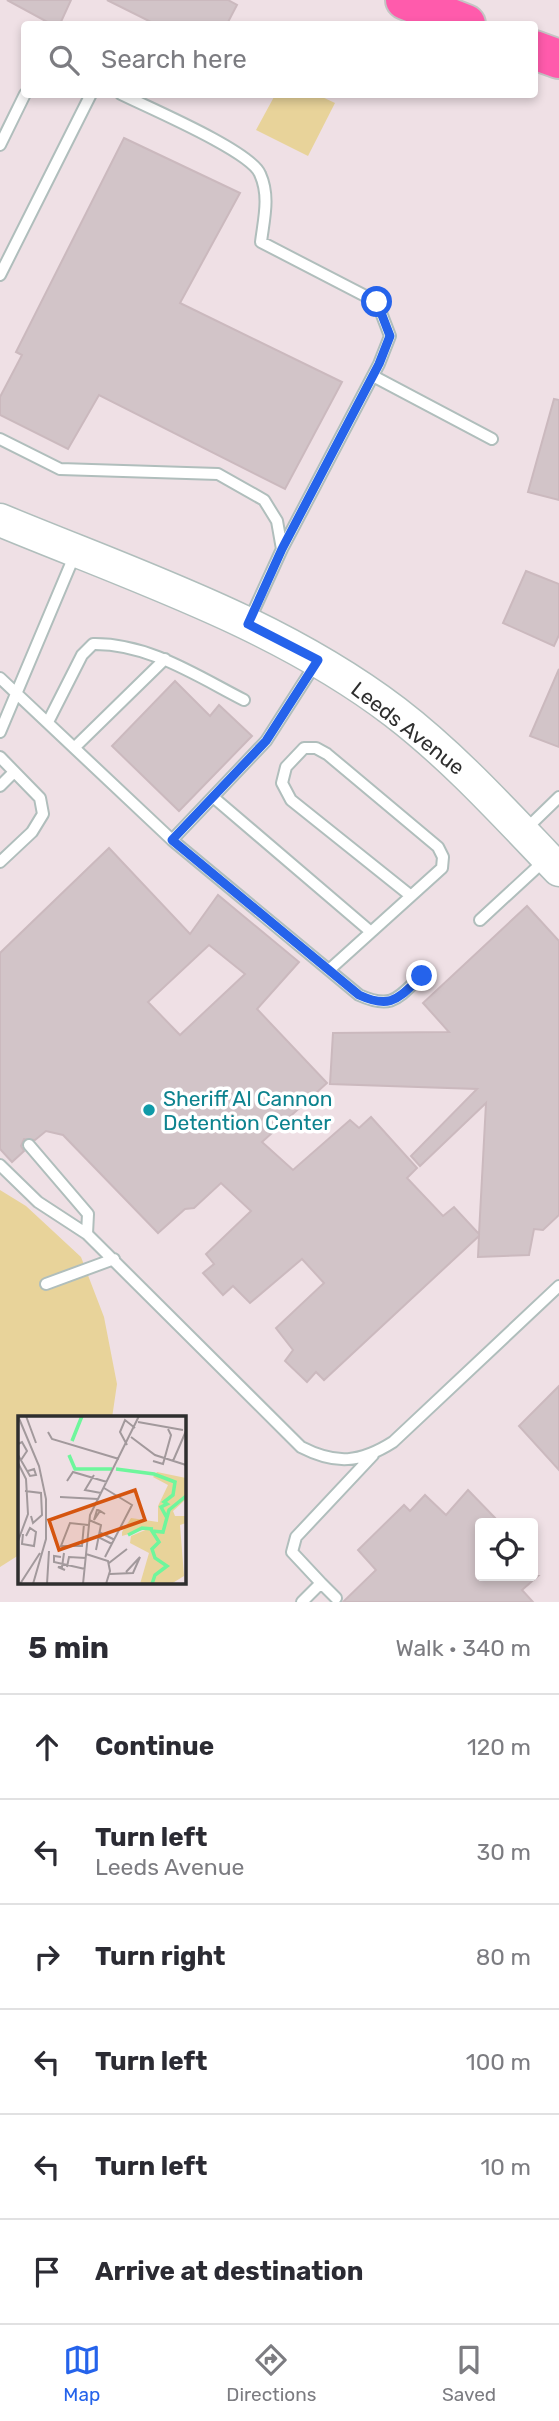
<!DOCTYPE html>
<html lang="en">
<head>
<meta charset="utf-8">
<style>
  body { margin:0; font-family:Rubik,sans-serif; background:#f7f7f7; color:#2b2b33 }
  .controls { position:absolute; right:21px; bottom:21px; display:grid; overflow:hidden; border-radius:7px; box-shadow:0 4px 10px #0003 }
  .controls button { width:63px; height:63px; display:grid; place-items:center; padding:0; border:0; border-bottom:2px solid #e1e1e2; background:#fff; color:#2b2b33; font:35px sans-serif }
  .stop { position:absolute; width:21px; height:21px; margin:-16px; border:5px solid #2563eb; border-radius:50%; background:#fff }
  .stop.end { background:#2563eb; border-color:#fff; box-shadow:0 2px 7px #0008 }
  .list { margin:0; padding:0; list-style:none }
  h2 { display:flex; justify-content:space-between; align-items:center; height:91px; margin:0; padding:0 28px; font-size:30px }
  h2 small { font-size:23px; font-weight:400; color:#7c7c81 }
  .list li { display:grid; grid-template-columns:46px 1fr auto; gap:21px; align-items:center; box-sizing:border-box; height:105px; padding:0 28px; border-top:2px solid #e1e1e2 }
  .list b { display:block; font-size:26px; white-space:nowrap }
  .list p { margin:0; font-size:23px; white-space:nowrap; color:#7c7c81 }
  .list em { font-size:23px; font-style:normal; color:#7c7c81 }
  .icon { flex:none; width:38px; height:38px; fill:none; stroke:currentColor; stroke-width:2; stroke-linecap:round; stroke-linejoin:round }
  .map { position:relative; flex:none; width:559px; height:1602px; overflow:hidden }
  .search { position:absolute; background:#fff; box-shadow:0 4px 10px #0003; left:21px; right:21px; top:21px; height:77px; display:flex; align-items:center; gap:18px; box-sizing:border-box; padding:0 24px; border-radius:7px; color:#7c7c81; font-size:26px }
  .sheet { height:721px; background:#fff }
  nav { display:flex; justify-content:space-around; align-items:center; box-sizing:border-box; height:98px; border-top:2px solid #e1e1e2; background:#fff; font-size:19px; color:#7c7c81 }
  nav a { display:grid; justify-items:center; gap:4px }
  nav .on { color:#2563eb }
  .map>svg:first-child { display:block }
  .green { fill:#e8d39a }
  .building { fill:#d2c4c8; stroke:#cbb9be; stroke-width:2; fill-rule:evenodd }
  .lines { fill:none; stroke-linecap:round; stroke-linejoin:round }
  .lane-casing { stroke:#b0bebc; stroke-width:14 }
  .secondary-casing { stroke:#b0bebc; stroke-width:35 }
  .highway-casing { stroke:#c4c4c4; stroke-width:42 }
  .lane { stroke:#fff; stroke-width:10 }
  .secondary { stroke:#fff; stroke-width:32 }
  .highway { stroke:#ff5bac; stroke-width:38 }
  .route { stroke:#2563eb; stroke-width:9 }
  .culture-dot { fill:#0f9aa8; stroke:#fff; stroke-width:2.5 }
  .labels { text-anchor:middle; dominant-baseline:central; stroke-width:7; stroke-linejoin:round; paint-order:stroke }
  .street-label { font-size:21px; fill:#2e2e2e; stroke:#fff }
  .culture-label { font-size:21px; fill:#0d838f; stroke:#fff; text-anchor:start }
  .inset-river { fill:none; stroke:#6ef69c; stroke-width:3.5 }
  .inset-road { fill:none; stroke:#a2999c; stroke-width:2 }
  .view { fill:#d5550f; fill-opacity:0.15; stroke:#d5550f; stroke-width:3.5 }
  .inset-edge { fill:none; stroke:#2e2e2e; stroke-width:3.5 }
</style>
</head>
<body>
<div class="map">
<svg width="559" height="1602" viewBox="0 0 559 1602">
  <rect width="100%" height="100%" fill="#efe0e5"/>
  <path class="green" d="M 275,95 L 318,95 L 335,103 L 308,156 L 256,130 Z
    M 0,1190 L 26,1206 L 81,1257 L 104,1317 L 117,1384 L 112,1418 L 19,1418 L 19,1555 L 0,1567 Z"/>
  <path class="building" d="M 7,0 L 71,0 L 60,24 L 51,24 Z
    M 107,0 L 228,0 L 237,5 L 227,24 L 155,24 Z
    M 124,138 L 240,193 L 180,303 L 342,382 L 285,489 L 99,395 L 68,449 L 0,415 L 0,397 L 22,355 L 16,352 Z
    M 554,399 L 559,400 L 559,500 L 528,492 Z
    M 526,571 L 559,584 L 559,635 L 554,646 L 503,623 Z
    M 559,669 L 559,747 L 530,736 Z
    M 175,681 L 210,716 L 219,705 L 252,736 L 179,811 L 112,746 Z
    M 109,848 L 190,934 L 218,895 L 299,962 L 257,1009 L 327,1083 L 262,1142 L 293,1170 L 350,1120 L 359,1128 L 371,1117 L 417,1168 L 407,1178 L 443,1216 L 454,1207 L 479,1234 L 486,1103 L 420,1166 L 411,1156 L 477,1089 L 330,1084 L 333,1033 L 449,1032 L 423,1003 L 527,906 L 559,941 L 559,1215 L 543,1230 L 534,1229 L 529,1255 L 478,1257 L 479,1236 L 324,1380 L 316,1372 L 307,1382 L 285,1361 L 293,1350 L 276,1328 L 324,1283 L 302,1259 L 250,1303 L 233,1286 L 223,1295 L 203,1273 L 214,1264 L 206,1254 L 251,1211 L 221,1183 L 194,1208 L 185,1209 L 158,1233 L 63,1135 L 46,1131 L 35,1140 L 24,1139 L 21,1146 L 24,1151 L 12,1162 L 0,1149 L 0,953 ZM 209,945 L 245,974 L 180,1035 L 148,1002 Z
    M 559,1386 L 559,1470 L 519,1426 Z
    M 468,1490 L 500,1523 L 480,1523 L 480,1576 L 538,1576 L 522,1590 L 533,1602 L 343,1602 L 376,1570 L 358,1550 L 404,1505 L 410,1511 L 425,1495 L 446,1515 Z"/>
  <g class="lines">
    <g class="lane-casing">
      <path id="lane" d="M 121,94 C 147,107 251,151 260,174 C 270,196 264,218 261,242 L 377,302 L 390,336 L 379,364 L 282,549 L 249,621
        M 0,145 L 25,94
        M 0,275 L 91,94
        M 373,376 L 492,439
        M 0,439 L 60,469 L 218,474 L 264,500 L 277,521 L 282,549
        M 0,678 L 172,840 L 266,741 L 316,663
        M 48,722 L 82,655 L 93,644 C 148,643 197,676 244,700
        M 0,732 L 75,554
        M 75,747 L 165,659
        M 0,757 L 40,798 L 43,814 L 32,832 L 0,862
        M 0,786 L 14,772
        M 213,797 L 371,932
        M 525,830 L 559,797
        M 172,840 L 359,995 C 392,1010 398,998 421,976
        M 480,920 L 545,860
        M 329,970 L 442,868 L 443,857 L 438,847 L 327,754 L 316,748 L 304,748 L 286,767 L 282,783 L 291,800 L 411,896
        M 29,1145 L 88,1214 L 87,1234
        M 0,1165 L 38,1202 L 87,1234 L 301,1447 C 336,1465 360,1463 393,1442 L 559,1286
        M 46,1284 L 114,1259
        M 321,1583 L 336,1598
        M 302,1602 L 321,1583 L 292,1552 L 296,1537 L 373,1455"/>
    </g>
    <g class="secondary-casing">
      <path id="secondary" d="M 0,520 C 135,576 278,623 395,712 C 455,758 506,815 559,870"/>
    </g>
    <g class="highway-casing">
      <path id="highway" d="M 405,0 L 466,24
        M 534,50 L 559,59"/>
    </g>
    <use href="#lane" class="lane"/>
    <use href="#secondary" class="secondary"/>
    <use href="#highway" class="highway"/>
  </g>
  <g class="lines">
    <path class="route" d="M 377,302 L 390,336 L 379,364 L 282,549 L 248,624 L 318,660 L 266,741 L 172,840 L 359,995 C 392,1010 398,998 422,976"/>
  </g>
  <circle class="culture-dot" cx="149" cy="1110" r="7"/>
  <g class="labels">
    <g class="street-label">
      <text transform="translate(408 728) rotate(38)">Leeds Avenue</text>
    </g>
    <g class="culture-label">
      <text x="163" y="1098">Sheriff Al Cannon<tspan x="163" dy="24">Detention Center</tspan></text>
    </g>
  </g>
  <g transform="translate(18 1416)">
    <rect width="168" height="168" fill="#efe0e5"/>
    <path d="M 139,56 L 168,62 L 168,83 L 155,95 L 157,100 L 168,100 L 168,107 L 162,109 L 166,160 L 153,168 L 122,168 L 131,137 L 112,127 L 113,120 L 132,112 L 104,120 L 104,116 L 113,102 L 140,106 L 140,90 L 150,69 L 135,61 Z" fill="#e8d39a"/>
    <path class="inset-river" d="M 54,25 L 64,0M 51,39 L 57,53 L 94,53M 98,53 L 136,58 L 157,66 L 155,79 L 146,86 L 149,88 L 143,91 L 149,102M 110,119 L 124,112 L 135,113M 134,168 L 137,159 L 149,150 L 137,142 L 134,133 L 141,126 L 134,115 L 145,116 L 151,94 L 168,80"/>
    <path class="inset-road" d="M 0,0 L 21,50 L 28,83 L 28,123 L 15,168M 8,0 L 18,27M 120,6 L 165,14M 30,16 L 34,23 L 101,43M 113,21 L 137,39 L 168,49M 0,28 L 4,26 L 9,35 L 3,44M 109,29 L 102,16 L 107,4 L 117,12M 0,39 L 12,60 L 18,59 L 16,53 L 10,55M 135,45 L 145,48 L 153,19 L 150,13M 155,45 L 168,15M 0,47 L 8,63 L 10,98 L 0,125M 76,59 L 67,74 L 83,77M 49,65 L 55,56 L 89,66M 86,72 L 114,89 L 87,141M 7,75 L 23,77 L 24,99 L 15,107 L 13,100M 42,81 L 80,83M 82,95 L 76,104 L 79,94 L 80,94 L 82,95 L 87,98M 71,104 L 83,109 L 78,134M 66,108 L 64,130 L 43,130 L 52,107 L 70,109M 5,118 L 4,128 L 16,130 L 18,116 L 12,112 L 8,120M 94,128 L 82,122 L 83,117 L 97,124M 46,137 L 44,151 L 40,151 L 47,154M 68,138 L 90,145 L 92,155 L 88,168M 43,141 L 36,140 L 36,146 L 67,153M 91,147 L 109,133M 49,151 L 51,141 L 68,142M 92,158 L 115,157 L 122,141 L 108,156M 2,168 L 22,137M 29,168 L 31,135M 65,168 L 72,99 L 121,0"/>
    <path class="view" d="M 117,74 L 127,104 L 41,134 L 31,104 Z"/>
    <rect width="168" height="168" class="inset-edge"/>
  </g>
</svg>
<div class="controls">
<button><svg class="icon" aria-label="locate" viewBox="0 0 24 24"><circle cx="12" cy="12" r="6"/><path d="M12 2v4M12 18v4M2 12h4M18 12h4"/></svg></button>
</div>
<div class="stop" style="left:377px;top:302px"></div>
<div class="stop end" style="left:422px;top:976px"></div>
<div class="search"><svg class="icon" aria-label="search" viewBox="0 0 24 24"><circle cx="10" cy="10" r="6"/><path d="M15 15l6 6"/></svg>Search here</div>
</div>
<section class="sheet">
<h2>5 min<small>Walk · 340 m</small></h2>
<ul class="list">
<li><svg class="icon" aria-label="ahead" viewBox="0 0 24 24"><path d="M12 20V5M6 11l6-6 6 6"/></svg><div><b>Continue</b></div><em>120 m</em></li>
<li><svg class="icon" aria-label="left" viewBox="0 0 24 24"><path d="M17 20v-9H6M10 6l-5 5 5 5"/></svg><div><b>Turn left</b><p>Leeds Avenue</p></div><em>30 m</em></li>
<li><svg class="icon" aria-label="right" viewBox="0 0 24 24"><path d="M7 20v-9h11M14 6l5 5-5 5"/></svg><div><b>Turn right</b></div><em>80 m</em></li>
<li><svg class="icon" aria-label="left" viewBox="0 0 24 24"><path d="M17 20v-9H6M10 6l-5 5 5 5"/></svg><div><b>Turn left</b></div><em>100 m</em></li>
<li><svg class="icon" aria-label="left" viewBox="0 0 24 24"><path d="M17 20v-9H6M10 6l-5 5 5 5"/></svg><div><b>Turn left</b></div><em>10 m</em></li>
<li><svg class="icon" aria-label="arrive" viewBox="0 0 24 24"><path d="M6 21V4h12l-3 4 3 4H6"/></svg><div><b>Arrive at destination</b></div></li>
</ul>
</section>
<nav>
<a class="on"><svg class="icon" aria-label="map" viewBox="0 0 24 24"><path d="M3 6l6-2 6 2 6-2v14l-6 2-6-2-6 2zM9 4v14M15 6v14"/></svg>Map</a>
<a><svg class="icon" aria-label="directions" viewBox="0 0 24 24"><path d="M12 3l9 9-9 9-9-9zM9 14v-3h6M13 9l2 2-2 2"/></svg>Directions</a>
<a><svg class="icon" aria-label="saved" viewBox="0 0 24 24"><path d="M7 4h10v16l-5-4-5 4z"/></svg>Saved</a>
</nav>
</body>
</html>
